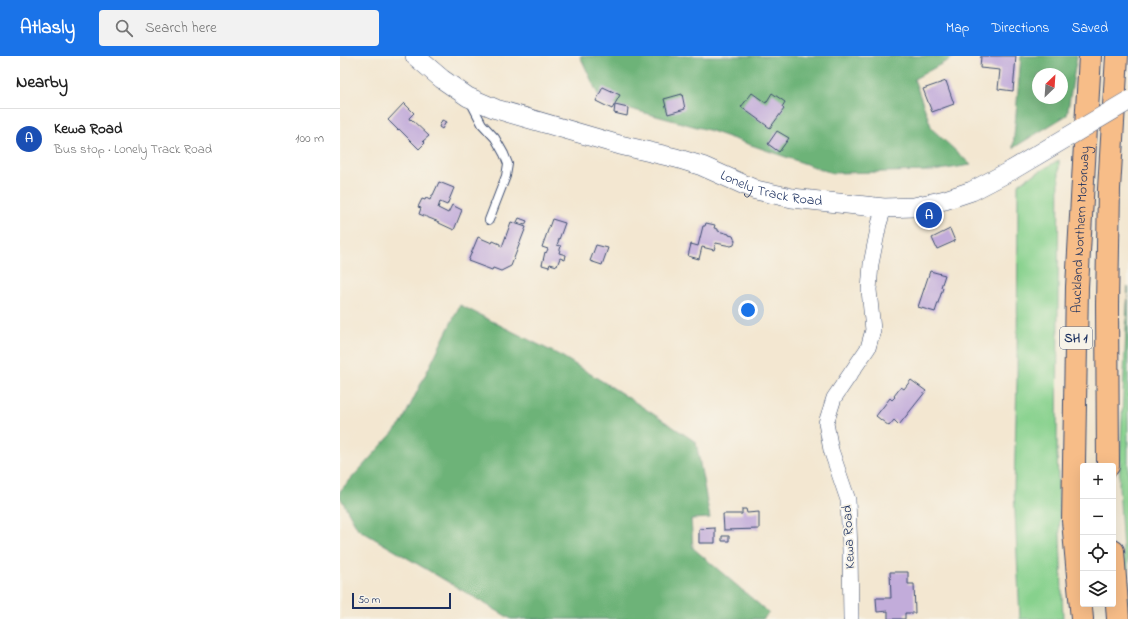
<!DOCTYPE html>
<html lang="en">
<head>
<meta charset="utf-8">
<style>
  body { margin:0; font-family:"Indie Flower",sans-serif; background:#f2f2f2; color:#222 }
  .controls { position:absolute; right:12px; bottom:12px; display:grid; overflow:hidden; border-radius:4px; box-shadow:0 4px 16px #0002 }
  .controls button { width:36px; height:36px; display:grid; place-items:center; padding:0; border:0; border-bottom:1px solid #e0e0e0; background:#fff; color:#222; font:20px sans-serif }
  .compass { position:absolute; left:692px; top:12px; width:36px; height:36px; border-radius:50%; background:#fff; box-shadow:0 4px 16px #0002; rotate:25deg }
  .scale { position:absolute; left:12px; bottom:10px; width:99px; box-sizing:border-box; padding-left:4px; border:2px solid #1b2f5e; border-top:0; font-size:11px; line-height:14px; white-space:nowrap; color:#1b2f5e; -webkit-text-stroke:3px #f7f3e8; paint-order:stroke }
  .you { position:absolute; left:408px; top:254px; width:14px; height:14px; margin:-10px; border:3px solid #fff; border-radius:50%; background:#1a73e8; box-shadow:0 0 0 6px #1a73e833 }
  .badge { display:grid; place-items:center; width:26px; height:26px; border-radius:50%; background:#1a73e8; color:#fff; font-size:13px; font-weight:700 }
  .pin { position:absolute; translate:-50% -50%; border:2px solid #fff; box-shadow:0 1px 4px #0006 }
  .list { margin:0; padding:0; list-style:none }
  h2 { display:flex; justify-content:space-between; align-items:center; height:52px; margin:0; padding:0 16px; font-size:17px }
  h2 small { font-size:13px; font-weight:400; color:#767676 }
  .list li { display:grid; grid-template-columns:26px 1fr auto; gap:12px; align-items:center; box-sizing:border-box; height:60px; padding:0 16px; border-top:1px solid #e0e0e0 }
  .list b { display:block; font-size:15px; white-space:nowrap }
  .list p { margin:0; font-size:13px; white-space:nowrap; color:#767676 }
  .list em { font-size:13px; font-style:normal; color:#767676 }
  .icon { flex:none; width:22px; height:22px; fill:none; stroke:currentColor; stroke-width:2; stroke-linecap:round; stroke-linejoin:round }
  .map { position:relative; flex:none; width:788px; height:563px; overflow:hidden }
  header { display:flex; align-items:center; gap:24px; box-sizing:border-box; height:56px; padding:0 20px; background:#1a73e8; color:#fff }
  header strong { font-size:19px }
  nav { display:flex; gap:22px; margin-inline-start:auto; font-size:14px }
  .search { width:280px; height:36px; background:#f2f2f2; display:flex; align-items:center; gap:10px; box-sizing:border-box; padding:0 14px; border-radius:4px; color:#767676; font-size:15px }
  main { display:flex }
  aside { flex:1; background:#fff }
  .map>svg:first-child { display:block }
  .green { fill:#87d18d; stroke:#518076 }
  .forest { fill:#6db378; stroke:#44716b; fill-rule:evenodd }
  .building { fill:#c2acda }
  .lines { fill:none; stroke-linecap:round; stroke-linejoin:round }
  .service-casing { stroke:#3b4b6f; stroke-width:10 }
  .minor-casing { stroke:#3b4b6f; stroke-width:16 }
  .tertiary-casing { stroke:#3b4b6f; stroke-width:20 }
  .motorway-casing { stroke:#3b4b6f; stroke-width:24 }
  .service { stroke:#fff; stroke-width:8 }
  .minor { stroke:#fff; stroke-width:15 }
  .tertiary { stroke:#fff; stroke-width:19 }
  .motorway { stroke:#f7bd88; stroke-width:22 }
  .tertiary-bridge-casing { stroke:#3b4b6f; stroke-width:20; stroke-linecap:butt }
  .tertiary-bridge { stroke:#fff; stroke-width:19 }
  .labels { text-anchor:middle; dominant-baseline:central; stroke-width:3.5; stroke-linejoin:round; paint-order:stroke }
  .shield { fill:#f7f3e8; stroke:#5d6a87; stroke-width:1 }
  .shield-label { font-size:13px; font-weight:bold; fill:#1b2f5e }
  .street-label { font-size:14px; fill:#1b2f5e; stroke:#f7f3e8 }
</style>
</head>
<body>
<header>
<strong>Atlasly</strong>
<div class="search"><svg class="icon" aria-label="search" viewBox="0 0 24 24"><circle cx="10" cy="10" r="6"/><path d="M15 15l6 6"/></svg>Search here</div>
<nav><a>Map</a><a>Directions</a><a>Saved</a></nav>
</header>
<main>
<aside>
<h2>Nearby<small></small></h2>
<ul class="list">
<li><span class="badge" style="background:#1a4fb4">A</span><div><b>Kewa Road</b><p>Bus stop · Lonely Track Road</p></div><em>100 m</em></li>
</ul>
</aside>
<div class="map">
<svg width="788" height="563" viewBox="0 0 788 563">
  <rect width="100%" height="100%" fill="#f7f3e8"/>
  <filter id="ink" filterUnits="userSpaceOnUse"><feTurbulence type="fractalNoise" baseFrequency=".025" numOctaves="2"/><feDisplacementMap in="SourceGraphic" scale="8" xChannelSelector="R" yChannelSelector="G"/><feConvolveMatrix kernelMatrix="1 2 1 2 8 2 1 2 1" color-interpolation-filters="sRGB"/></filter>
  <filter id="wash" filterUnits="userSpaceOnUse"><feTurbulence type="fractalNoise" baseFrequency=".012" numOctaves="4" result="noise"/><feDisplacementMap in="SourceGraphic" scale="16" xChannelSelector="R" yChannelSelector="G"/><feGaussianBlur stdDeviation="0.9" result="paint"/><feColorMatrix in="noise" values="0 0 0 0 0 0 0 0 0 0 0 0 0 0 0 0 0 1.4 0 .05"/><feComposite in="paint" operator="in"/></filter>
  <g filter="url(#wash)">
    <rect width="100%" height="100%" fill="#f3e7d1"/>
    <path class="green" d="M 719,104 L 717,396 L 723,563 L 680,563 L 674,434 L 677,325 L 678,128 Z
      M 788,231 L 788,563 L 787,563 L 779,429 Z"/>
    <path class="forest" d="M 240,0 L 616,0 L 574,23 L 592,73 L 631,109 L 593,115 L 492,117 L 368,74 L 261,45 Z
      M 681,0 L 737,0 L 727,59 L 673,92 ZM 698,18 L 722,18 L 722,42 L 698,42 Z
      M 120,249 L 223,301 L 278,335 L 356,386 L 370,462 L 351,463 L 353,492 L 429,557 L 423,563 L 171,563 L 18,473 L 0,441 L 0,435 L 61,368 Z"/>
    <g id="blocks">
      <path class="building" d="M 641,0 L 676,0 L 673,35 L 658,33 L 660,14 L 640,12 Z
        M 606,25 L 614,48 L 592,56 L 583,33 Z
        M 263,31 L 280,39 L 272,53 L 256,45 Z
        M 412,37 L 426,47 L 432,37 L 445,46 L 442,51 L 444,53 L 430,72 L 401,51 Z
        M 342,38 L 345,53 L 328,58 L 324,43 Z
        M 64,47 L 74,57 L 69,62 L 70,64 L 71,63 L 89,80 L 83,85 L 85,87 L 79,93 L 59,73 L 58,74 L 48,64 Z
        M 275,49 L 288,52 L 287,60 L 274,57 Z
        M 102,64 L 106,66 L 102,73 L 99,71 Z
        M 437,75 L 449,82 L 439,96 L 428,88 Z
        M 99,126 L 114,132 L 107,149 L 100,146 L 98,152 L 108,157 L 112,149 L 122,154 L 114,174 L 99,167 L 99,166 L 79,158 L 81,152 L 78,151 L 82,143 L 85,144 L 86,142 L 90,144 L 92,139 L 93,139 Z
        M 179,162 L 187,165 L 185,169 L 177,166 Z
        M 212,163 L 225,167 L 217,189 L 221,190 L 219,197 L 226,199 L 225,204 L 220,202 L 217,210 L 210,208 L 209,211 L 202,209 L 205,196 L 206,197 L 208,193 L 202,191 Z
        M 171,166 L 186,171 L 171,210 L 161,215 L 153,212 L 152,214 L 128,205 L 138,181 L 152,187 L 153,185 L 160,188 L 160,190 L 162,191 Z
        M 366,167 L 375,169 L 374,172 L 378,173 L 378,175 L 389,178 L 389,179 L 393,180 L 395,185 L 394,189 L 391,190 L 376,187 L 374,194 L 362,191 L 359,203 L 348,200 L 351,188 L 358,190 L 363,170 L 365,170 Z
        M 610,173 L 615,185 L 597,193 L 592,182 Z
        M 256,189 L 268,192 L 262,209 L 250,205 Z
        M 590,215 L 605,219 L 601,231 L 603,232 L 595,256 L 578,251 Z
        M 571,324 L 586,335 L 559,369 L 554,364 L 549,370 L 536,360 L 550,342 L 552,344 L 555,341 L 554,340 L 561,331 L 564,333 Z
        M 402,453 L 406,453 L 407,457 L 419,456 L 419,473 L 384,474 L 383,458 L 402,458 Z
        M 375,472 L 375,487 L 359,487 L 359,473 Z
        M 382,480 L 389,480 L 389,485 L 382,485 Z
        M 550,516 L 568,516 L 568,528 L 574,528 L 575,557 L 565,557 L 565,563 L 548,563 L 548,555 L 537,556 L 536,542 L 551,542 Z"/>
    </g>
  </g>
  <g filter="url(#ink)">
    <use href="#blocks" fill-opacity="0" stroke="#3b4b6f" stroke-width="1"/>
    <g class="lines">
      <g class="service-casing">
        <path id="service" d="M 130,45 L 142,68 L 155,82 L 164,98 L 168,108 L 166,120 L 149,164"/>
      </g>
      <g class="minor-casing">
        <path id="minor" d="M 511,563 L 510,495 L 508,444 L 491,394 L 486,367 L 494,342 L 528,292 L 533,274 L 529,234 L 531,208 L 539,168 L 544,152"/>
      </g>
      <g class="tertiary-casing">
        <g id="tertiary">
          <path id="s1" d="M 75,0 L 102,23 L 128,41 L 156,53 L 280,89 L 336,102 L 362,110 L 416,134 L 452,142 L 544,152 L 574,151 L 605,144 L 632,135 L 672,114"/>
        </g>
      </g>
      <g class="motorway-casing">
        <g id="motorway">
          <path d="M 768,410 L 767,249 L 769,133 L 777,0"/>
          <path d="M 773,495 L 778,563"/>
          <path id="s2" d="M 742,563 L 733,465 L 737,231 L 750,0"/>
        </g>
      </g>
      <use href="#service" class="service"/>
      <use href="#minor" class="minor"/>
      <use href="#tertiary" class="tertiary"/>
      <use href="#motorway" class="motorway"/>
      <g class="tertiary-bridge-casing">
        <path id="tertiary-bridge" d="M 672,114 L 788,45"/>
      </g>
      <use href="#tertiary-bridge" class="tertiary-bridge"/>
    </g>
  </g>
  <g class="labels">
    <rect class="shield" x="720" y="271" width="32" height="22" rx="3"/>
    <g class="shield-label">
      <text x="736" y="282">SH 1</text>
    </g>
    <g class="street-label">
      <text stroke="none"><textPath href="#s1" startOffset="385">Lonely Track Road</textPath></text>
      <text stroke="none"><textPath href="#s2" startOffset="390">Auckland Northern Motorway</textPath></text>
      <text transform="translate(509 481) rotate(-93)">Kewa Road</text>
    </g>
  </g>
</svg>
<div class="controls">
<button>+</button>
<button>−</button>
<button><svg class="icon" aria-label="locate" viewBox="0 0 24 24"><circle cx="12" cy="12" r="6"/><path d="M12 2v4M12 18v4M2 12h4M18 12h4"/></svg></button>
<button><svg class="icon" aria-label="layers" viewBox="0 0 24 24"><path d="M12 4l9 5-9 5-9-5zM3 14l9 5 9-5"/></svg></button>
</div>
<svg class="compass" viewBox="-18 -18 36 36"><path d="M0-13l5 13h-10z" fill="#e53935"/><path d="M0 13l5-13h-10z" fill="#767676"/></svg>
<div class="scale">50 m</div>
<div class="you"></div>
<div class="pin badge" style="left:589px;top:159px;background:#1a4fb4">A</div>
</div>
</main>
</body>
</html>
